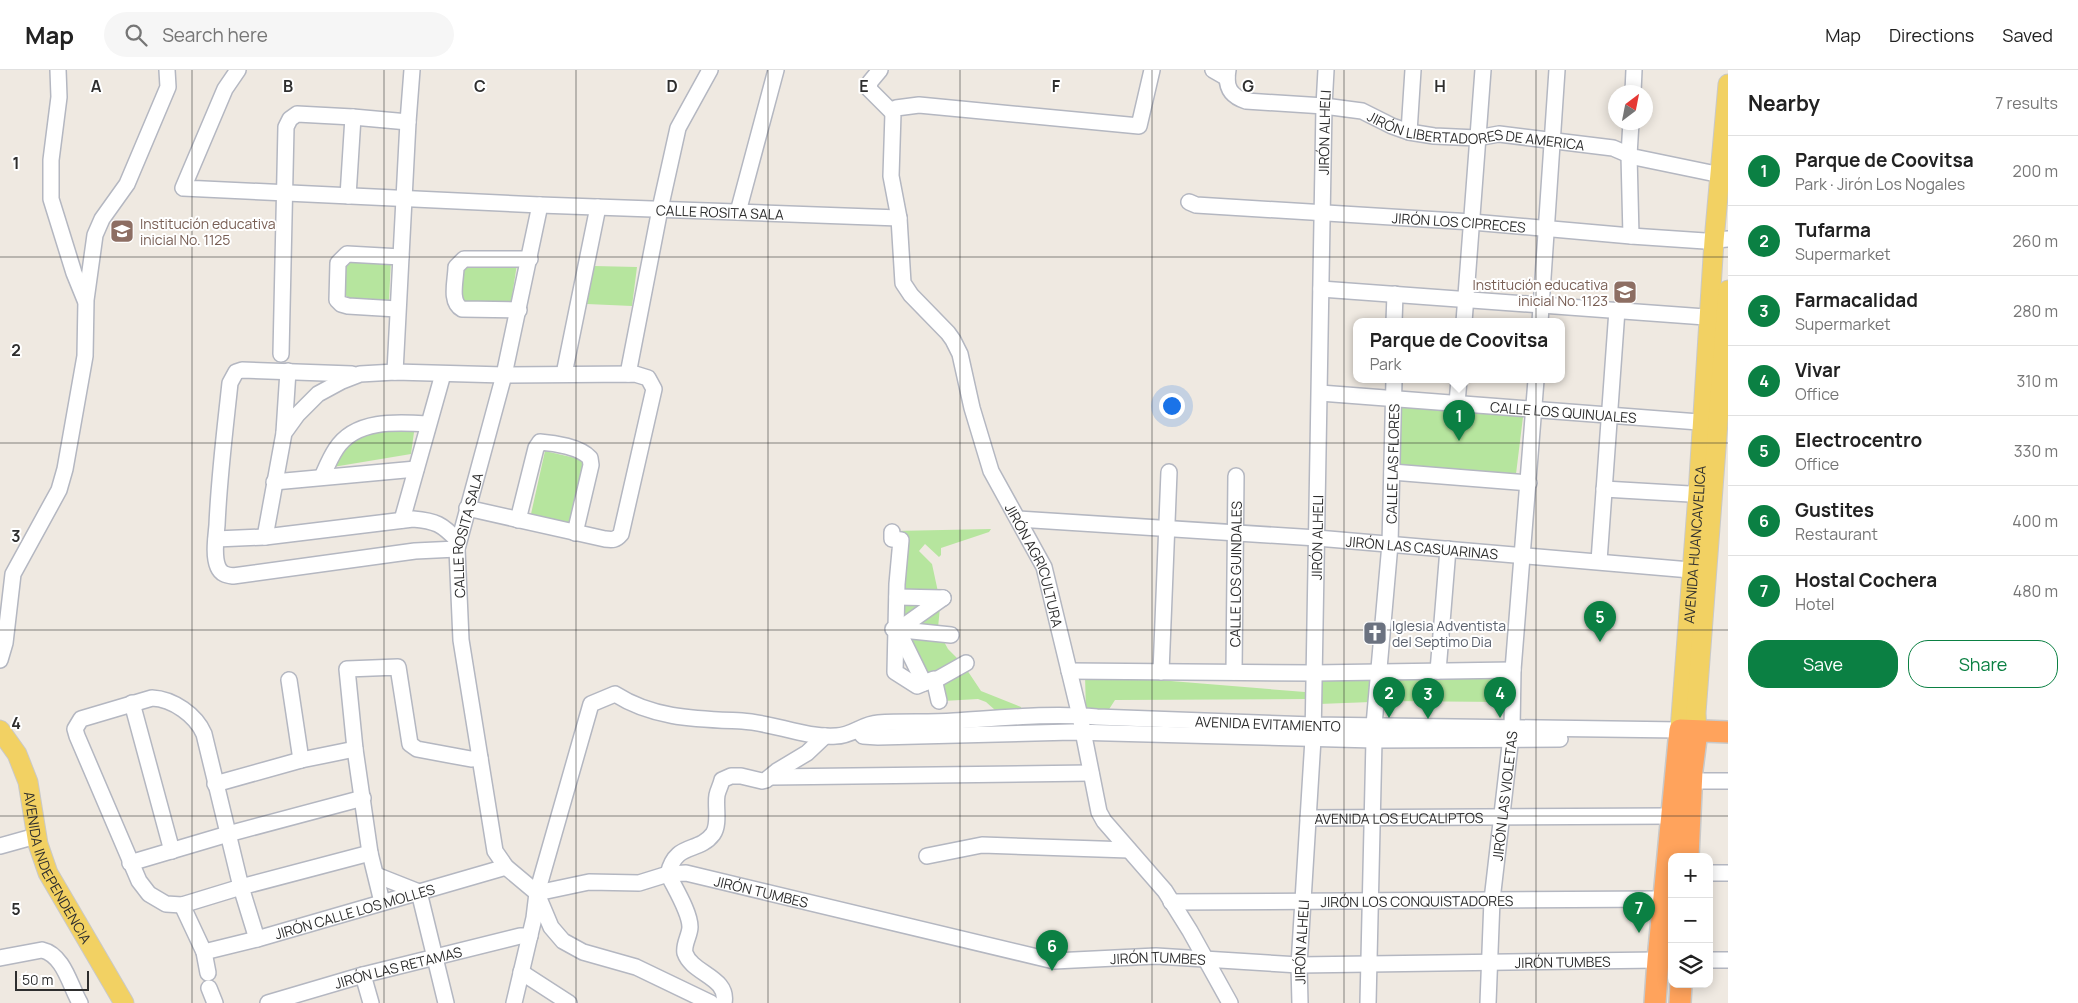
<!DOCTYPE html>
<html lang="en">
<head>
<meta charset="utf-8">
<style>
  body { margin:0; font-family:Manrope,sans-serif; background:#f6f6f6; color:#222 }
  .controls { position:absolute; right:15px; bottom:15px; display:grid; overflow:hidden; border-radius:10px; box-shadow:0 2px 12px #0003 }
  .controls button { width:45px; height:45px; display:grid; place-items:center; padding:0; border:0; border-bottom:1px solid #e0e0e0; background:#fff; color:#222; font:25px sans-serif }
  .compass { position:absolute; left:1608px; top:15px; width:45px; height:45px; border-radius:50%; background:#fff; box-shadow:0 2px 12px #0003; rotate:32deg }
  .scale { position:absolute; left:15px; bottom:12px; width:74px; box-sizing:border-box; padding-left:5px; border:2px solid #2e2e2e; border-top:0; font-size:14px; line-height:18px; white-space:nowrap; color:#2e2e2e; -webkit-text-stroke:4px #fff; paint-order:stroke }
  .you { position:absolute; left:1171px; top:335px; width:18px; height:18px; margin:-12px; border:4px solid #fff; border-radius:50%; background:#1a73e8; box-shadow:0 0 0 8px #1a73e833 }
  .badge { display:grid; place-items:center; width:32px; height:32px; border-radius:50%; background:#0b8043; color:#fff; font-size:16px; font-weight:700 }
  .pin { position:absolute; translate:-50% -41px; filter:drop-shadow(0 1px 2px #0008) }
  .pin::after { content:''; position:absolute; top:26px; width:18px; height:15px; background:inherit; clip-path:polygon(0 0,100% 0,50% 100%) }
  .popup { position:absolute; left:1353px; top:248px; width:212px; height:65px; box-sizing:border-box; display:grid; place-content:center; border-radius:10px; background:#fff; filter:drop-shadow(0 1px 4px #0005); font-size:16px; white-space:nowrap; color:#767676 }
  .popup b { font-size:19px; color:#222 }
  .popup::after { content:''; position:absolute; left:50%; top:100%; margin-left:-10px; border:10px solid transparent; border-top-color:#fff }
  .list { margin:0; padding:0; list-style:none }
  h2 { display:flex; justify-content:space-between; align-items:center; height:65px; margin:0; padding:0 20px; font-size:21px }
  h2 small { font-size:16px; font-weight:400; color:#767676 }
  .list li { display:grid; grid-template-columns:32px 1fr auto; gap:15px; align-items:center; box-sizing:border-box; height:70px; padding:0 20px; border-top:1px solid #e0e0e0 }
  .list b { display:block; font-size:19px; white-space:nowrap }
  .list p { margin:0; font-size:16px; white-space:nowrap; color:#767676 }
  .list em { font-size:16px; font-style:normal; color:#767676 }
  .actions { display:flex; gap:10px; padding:15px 20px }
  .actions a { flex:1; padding:11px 0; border:1px solid #0b8043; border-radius:20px; text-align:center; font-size:18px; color:#0b8043 }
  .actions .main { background:#0b8043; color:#fff }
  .icon { flex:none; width:28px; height:28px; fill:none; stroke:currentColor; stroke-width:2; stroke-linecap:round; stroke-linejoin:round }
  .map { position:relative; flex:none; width:1728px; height:933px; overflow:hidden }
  header { display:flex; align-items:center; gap:30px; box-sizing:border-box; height:70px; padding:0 25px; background:#fff; border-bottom:1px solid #e0e0e0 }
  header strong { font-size:24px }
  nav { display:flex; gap:28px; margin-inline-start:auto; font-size:18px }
  .search { width:350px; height:45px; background:#f6f6f6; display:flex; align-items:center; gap:12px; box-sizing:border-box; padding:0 18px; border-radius:28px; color:#767676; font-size:19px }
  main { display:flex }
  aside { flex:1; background:#fff }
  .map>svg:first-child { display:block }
  .green { fill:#b6e59e }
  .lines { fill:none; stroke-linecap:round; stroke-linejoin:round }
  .minor-casing { stroke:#b4b7c1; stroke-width:18 }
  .major-casing { stroke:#c9c9c9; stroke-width:21 }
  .highway-casing { stroke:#c9c9c9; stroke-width:24 }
  .minor { stroke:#fff; stroke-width:15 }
  .major { stroke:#f2d163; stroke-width:19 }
  .highway { stroke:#ffa35c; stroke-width:21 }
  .grid { fill:none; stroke:#2e2e2e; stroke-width:1; stroke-opacity:0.55 }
  .labels { text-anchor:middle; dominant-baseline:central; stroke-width:4; stroke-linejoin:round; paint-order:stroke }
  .street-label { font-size:14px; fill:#2e2e2e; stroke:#fff }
  .education-label { font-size:14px; fill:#785e54; stroke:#fff; text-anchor:start }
  .worship-label { font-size:14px; fill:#5b616d; stroke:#fff; text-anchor:start }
  .grid-label { font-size:16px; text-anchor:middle; font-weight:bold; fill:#2e2e2e; stroke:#fff; stroke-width:4; stroke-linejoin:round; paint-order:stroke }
</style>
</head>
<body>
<header>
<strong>Map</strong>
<div class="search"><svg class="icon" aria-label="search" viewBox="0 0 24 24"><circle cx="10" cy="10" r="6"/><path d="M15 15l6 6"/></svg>Search here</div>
<nav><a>Map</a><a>Directions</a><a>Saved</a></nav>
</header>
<main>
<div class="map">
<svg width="1728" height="933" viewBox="0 0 1728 933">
  <rect width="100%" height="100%" fill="#efe9e1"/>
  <path class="green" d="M 348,187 L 391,190 L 389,230 L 349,228 L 344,224 L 344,193 Z
    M 517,194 L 511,233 L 463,231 L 459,227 L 461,196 Z
    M 594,196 L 637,197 L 632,236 L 587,234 Z
    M 1398,336 L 1523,347 L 1516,404 L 1397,395 Z
    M 415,355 L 411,384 L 327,398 L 356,363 Z
    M 545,381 L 584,390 L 570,453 L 531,444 Z
    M 991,459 L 989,462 L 941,478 L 941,485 L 939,487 L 925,474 L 919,481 L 932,494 L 938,522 L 904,526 L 906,513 L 898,513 L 894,461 Z
    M 904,529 L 938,529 L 902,552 Z
    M 940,537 L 938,558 L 905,556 Z
    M 907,565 L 942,568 L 948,579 L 963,594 L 925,609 Z
    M 965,597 L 981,621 L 1021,637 L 1022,642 L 1001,642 L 995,640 L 986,632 L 978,629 L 943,631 L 939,611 Z
    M 1504,603 L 1503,632 L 1385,631 L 1387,605 Z
    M 1085,604 L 1305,622 L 1306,629 L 1115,630 L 1106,644 L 1086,644 Z
    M 1319,607 L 1372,608 L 1371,632 L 1319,634 Z"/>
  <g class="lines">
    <g class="minor-casing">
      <g id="minor">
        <path d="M 58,0 L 59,27 L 51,90 L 51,129 L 74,203 L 85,230"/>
        <path id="s1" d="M 238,0 L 225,19 L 183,118 L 540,135 L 899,148"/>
        <path d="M 880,0 L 870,12 L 869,19 L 893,43"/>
        <path id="s2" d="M 1152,0 L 1139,56 L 919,35 L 896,38 L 893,43 L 891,106 L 899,148 L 903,213 L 911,225 L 948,263 L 953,270 L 960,284 L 972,338 L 991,401 L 1044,497 L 1080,646 L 1099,742 L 1104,751 L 1165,821 L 1190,861 L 1230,933"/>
        <path d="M 1213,0 L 1227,8"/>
        <path id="s3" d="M 1228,0 C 1225,17 1230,26 1246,31 L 1324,36 L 1362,41 L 1392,56 L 1409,62 L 1434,66 L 1477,68 L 1499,64 L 1613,78 L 1634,87 L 1721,105"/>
        <path d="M 1633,22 L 1634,0"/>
        <path d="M 1409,62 L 1413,0"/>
        <path d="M 348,126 L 353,47"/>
        <path id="s4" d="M 1189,132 L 1196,135 L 1472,152 L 1631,166 L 1705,171 L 1728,169"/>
        <path d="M 738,142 L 776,0"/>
        <path d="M 1631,166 L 1629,85 L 1631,52"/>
        <path d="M 1321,219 L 1719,248"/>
        <path d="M 397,239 L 348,236 L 341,234 L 337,230 L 338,193 L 347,184 L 401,187"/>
        <path d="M 519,240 L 462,239 C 449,232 456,210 456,197 L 464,189 L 530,189"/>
        <path d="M 1394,252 L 1395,224"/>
        <path d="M 1464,252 L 1483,0"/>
        <path d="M 1540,252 L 1557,0"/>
        <path d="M 281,284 L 286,57 L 290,49 L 297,44 L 353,47 L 408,52"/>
        <path d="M 395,302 L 408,52 L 412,0"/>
        <path d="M 352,304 L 242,300 L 236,302 L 230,313 C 225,360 219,407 217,455 C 216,467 213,486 218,497 C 221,504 226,505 233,506 L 415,481 L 457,479"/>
        <path d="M 564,304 L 598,137"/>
        <path d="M 628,304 L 660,139 L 678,58 L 710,0"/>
        <path id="s5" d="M 1320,323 L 1712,353"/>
        <path d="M 1457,333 L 1459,310"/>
        <path d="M 284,362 L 288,301"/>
        <path d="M 1392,402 L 1529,413"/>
        <path d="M 322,407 C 326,398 330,388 336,379 C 355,349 397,352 428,354"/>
        <path d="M 274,412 L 416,399"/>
        <path d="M 1604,419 L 1707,425"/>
        <path id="s6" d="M 1018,449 L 1317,468 L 1702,501"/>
        <path d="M 402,450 L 443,304"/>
        <path d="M 518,450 L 536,378 L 540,372 C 555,373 580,377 590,388 L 591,395 L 575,463"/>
        <path d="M 892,462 L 892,469 L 901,470 L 897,514 L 895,602 L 917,616 L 934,609 L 939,631"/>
        <path d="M 265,467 L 284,363 L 297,345 L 318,324 L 342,311 L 360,304 L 395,302 L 504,305 L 635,304 L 648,308 L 654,319 L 621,464 C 616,470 613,470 605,469 L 467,438"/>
        <path d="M 216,469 L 265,467 L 413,449 C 436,451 442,454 458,471"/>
        <path d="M 1599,491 L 1617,240"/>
        <path d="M 897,527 L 943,528"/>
        <path d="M 893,559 L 951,565"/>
        <path d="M 0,590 L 5,573 L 13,504 L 59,420 L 65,399 L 85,286 L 86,230 L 95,165 L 102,149 L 127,114 L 168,17 L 167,0"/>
        <path d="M 1069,601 L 1314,603 L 1513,600"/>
        <path d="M 1438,601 L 1448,479"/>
        <path d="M 1161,602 L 1169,402"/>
        <path id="s7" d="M 1234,602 L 1236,406"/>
        <path d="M 289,610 L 301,690"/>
        <path d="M 934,611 L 966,593"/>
        <path d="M 924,613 L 898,560 L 943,528"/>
        <path d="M 132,633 L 172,781"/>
        <path id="s8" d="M 1374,655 L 1390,474 L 1394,310"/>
        <path d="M 858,660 L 863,666 L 878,667 L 1072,662 L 1374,670 L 1560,669"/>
        <path d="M 771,707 L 1091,703"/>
        <path d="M 1691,711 L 1728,711"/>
        <path d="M 215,714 L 301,690 L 355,679"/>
        <path id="s9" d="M 1308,748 L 1671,746"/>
        <path d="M 0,776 L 36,766"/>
        <path d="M 927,786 L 982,775 L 1129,780"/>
        <path d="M 130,793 L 228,764 L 363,728"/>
        <path d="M 1709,803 L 1728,803"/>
        <path d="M 668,804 C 676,771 698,784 713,764 C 720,754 715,736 717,725 C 718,720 721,715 722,710 L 731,706 L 741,706 L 762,711 L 766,710 L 777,701 L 807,683 L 825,666"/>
        <path d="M 668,804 C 674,817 690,842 690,857 C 690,865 683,875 685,883 C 692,904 729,907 724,933"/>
        <path d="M 376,805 L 419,822 L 446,933"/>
        <path id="s10" d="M 537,823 L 591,634 L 615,624 C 654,649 698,649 742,651 C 774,653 805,668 836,666 C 852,666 862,654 878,653 C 903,651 929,653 954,651 C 1002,648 1050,643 1097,647 L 1313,655 L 1680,660"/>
        <path id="s11" d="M 537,823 L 589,812 L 639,813 L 668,804 L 686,803 L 1054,891 L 1156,886 L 1299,895 L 1658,890"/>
        <path d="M 538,826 L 551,857 L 563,871 L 583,882 L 636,897 L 711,933"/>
        <path d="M 382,832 L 370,783 L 355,679 L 347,599 L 398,597 L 410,674 L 417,679 L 471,689 L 480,688"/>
        <path id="s12" d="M 1171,832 L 1663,829"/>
        <path d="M 182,835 L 204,882 L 208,903"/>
        <path d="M 257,869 L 241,817 L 204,664 C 196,645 173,629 152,628 L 81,649 L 75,659 L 77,666 L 139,811 L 149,824 L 166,834 L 182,835 L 241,817 L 370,783"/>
        <path id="s13" d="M 204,882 L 257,869 L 506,797"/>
        <path d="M 0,888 L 42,880 C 64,885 70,916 80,933"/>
        <path d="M 1709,890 L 1728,890"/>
        <path d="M 521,902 L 569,933"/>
        <path d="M 363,905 L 371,933"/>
        <path d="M 209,918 L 215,933"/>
        <path id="s14" d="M 268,933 L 363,905 L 520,866 L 530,866"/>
        <path id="s15" d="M 514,933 L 534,848 L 537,823 L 506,797 L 495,781 L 461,570 L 457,479 L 504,305 L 540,135"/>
        <path id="s16" d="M 1300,933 L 1299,895 L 1313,669 L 1324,36 L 1326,0"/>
        <path d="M 1368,933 L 1374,670"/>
        <path id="s17" d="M 1488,933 L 1492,830 L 1512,658 L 1513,600 L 1536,310"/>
      </g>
    </g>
    <g class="major-casing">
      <g id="major">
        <path id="s18" d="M 0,660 L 17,684 L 28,712 L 38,774 L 48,803 L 124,933"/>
        <path id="s19" d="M 1680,660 L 1698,424 L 1714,171 L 1728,14"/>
        <path d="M 1697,661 L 1696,643 L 1728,220"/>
      </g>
    </g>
    <g class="highway-casing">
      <path id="highway" d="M 1688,787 L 1692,700 L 1697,661
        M 1655,933 L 1658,890 L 1680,660 L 1728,662
        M 1680,933 L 1681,914"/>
    </g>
    <use href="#minor" class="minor"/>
    <use href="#major" class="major"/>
    <use href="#highway" class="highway"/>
  </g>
  <path class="grid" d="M 192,0 L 192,933M 384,0 L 384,933M 576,0 L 576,933M 768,0 L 768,933M 960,0 L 960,933M 1152,0 L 1152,933M 1344,0 L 1344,933M 1536,0 L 1536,933M 0,187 L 1728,187M 0,373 L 1728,373M 0,560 L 1728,560M 0,746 L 1728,746"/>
  <defs>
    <g id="school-square" transform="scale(1.25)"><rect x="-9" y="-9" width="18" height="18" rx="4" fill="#8d6e63" stroke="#fff"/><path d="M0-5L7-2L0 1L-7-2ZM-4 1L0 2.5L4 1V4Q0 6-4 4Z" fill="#fff"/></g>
    <g id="church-square" transform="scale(1.25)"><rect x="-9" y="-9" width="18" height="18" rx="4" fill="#6b7280" stroke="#fff"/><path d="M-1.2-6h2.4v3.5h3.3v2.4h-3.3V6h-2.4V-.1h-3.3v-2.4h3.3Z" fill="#fff"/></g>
  </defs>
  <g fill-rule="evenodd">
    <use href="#school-square" x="122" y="161"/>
    <use href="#school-square" x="1625" y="222"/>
    <use href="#church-square" x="1375" y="563"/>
  </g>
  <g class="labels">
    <g class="street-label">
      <text stroke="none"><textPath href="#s3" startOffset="275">JIRÓN LIBERTADORES DE AMERICA</textPath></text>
      <text stroke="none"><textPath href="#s16" startOffset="871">JIRÓN ALHELI</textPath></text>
      <text stroke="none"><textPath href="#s1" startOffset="668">CALLE ROSITA SALA</textPath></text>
      <text stroke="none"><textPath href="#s4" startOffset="271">JIRÓN LOS CIPRECES</textPath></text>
      <text stroke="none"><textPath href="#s5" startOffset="244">CALLE LOS QUINUALES</textPath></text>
      <text stroke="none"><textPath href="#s8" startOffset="262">CALLE LAS FLORES</textPath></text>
      <text stroke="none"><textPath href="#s15" startOffset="492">CALLE ROSITA SALA</textPath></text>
      <text stroke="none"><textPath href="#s16" startOffset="466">JIRÓN ALHELI</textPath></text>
      <text stroke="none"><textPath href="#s19" startOffset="186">AVENIDA HUANCAVELICA</textPath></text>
      <text stroke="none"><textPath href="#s6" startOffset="405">JIRÓN LAS CASUARINAS</textPath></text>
      <text stroke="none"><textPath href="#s2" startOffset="796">JIRÓN AGRICULTURA</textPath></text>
      <text stroke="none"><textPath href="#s7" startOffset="98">CALLE LOS GUINDALES</textPath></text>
      <text stroke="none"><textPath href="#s10" startOffset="884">AVENIDA EVITAMIENTO</textPath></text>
      <text stroke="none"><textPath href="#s17" startOffset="208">JIRÓN LAS VIOLETAS</textPath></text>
      <text stroke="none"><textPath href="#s9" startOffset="91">AVENIDA LOS EUCALIPTOS</textPath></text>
      <text stroke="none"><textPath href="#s18" startOffset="151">AVENIDA INDEPENDENCIA</textPath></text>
      <text stroke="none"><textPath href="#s11" startOffset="229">JIRÓN TUMBES</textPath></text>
      <text stroke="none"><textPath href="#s12" startOffset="246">JIRÓN LOS CONQUISTADORES</textPath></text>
      <text stroke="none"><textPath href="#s13" startOffset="156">JIRÓN CALLE LOS MOLLES</textPath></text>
      <text stroke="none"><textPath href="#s16" startOffset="61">JIRÓN ALHELI</textPath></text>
      <text stroke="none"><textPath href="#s11" startOffset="634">JIRÓN TUMBES</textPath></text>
      <text stroke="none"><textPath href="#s11" startOffset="1039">JIRÓN TUMBES</textPath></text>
      <text stroke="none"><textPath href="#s14" startOffset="135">JIRÓN LAS RETAMAS</textPath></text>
    </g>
    <g class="education-label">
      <text x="140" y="153">Institución educativa<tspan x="140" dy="16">inicial No. 1125</tspan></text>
      <text x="1608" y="214" text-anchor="end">Institución educativa<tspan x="1608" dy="16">inicial No. 1123</tspan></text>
    </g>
    <g class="worship-label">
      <text x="1392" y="555">Iglesia Adventista<tspan x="1392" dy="16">del Septimo Dia</tspan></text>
    </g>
  </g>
  <g class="grid-label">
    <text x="96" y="22">A</text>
    <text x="288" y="22">B</text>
    <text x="480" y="22">C</text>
    <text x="672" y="22">D</text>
    <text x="864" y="22">E</text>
    <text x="1056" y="22">F</text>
    <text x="1248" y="22">G</text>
    <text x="1440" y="22">H</text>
    <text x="16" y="99">1</text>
    <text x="16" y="286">2</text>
    <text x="16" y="472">3</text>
    <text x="16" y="659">4</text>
    <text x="16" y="845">5</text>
  </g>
</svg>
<div class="controls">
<button>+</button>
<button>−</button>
<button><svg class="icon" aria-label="layers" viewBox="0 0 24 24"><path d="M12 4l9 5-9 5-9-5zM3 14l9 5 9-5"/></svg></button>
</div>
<svg class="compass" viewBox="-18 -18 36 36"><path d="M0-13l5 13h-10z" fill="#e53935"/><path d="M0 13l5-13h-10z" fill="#767676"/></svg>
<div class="scale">50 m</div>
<div class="you"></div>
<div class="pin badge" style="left:1459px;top:371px">1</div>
<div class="popup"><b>Parque de Coovitsa</b>Park</div>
<div class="pin badge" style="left:1389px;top:648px">2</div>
<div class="pin badge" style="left:1428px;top:649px">3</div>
<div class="pin badge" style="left:1500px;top:648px">4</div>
<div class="pin badge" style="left:1600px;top:572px">5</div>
<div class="pin badge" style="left:1052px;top:901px">6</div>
<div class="pin badge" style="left:1639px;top:863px">7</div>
</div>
<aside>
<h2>Nearby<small>7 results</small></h2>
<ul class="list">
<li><span class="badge">1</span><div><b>Parque de Coovitsa</b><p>Park · Jirón Los Nogales</p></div><em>200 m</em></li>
<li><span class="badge">2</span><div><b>Tufarma</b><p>Supermarket</p></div><em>260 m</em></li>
<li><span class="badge">3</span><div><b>Farmacalidad</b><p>Supermarket</p></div><em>280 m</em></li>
<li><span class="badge">4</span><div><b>Vivar</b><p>Office</p></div><em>310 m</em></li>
<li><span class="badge">5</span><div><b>Electrocentro</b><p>Office</p></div><em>330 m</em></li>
<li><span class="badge">6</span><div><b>Gustites</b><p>Restaurant</p></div><em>400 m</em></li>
<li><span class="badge">7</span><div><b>Hostal Cochera</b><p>Hotel</p></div><em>480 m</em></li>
</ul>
<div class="actions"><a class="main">Save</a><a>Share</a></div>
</aside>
</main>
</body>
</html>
